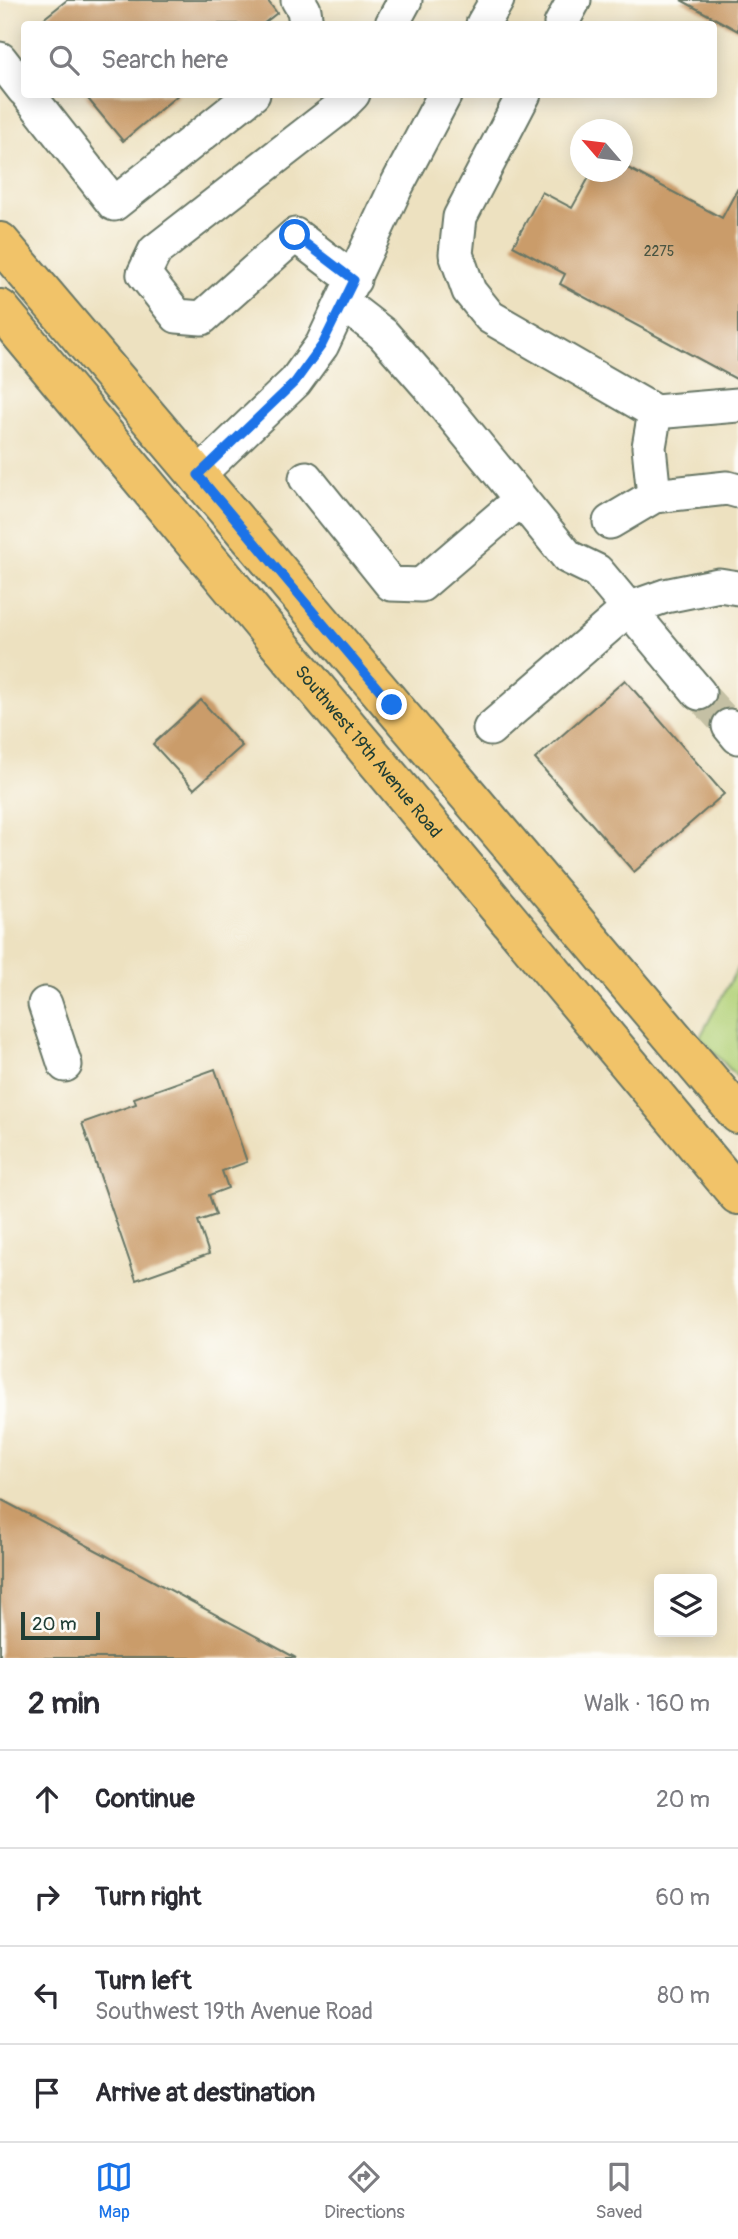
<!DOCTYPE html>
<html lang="en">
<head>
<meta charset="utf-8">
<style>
  body { margin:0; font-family:Pangolin,sans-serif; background:#f2f2f3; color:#2b2b33 }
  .controls { position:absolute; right:21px; bottom:21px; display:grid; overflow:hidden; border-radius:7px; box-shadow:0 4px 18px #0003 }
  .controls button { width:63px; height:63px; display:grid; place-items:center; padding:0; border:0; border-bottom:2px solid #e1e1e2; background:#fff; color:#2b2b33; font:35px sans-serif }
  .compass { position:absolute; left:570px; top:119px; width:63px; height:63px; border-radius:50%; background:#fff; box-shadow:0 4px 18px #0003; rotate:298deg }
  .scale { position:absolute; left:21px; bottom:18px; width:79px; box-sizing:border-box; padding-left:7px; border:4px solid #1f3d34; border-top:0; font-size:19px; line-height:24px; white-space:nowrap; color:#1f3d34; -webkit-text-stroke:5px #fdfcf7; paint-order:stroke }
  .stop { position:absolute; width:21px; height:21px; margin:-16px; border:5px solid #1a73e8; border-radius:50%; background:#fff }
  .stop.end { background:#1a73e8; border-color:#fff; box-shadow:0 2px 7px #0008 }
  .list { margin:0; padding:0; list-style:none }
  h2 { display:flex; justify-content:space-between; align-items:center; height:91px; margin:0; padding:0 28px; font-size:30px }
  h2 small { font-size:23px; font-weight:400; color:#7c7c81 }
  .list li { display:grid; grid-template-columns:46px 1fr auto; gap:21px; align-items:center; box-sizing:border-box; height:98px; padding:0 28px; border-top:2px solid #e1e1e2 }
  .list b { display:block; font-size:26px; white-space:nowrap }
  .list p { margin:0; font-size:23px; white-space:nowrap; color:#7c7c81 }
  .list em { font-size:23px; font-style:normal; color:#7c7c81 }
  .icon { flex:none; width:38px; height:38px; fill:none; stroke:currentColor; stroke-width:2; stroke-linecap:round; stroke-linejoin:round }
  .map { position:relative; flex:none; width:738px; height:1658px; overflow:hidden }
  .search { position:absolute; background:#fff; box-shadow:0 4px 18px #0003; left:21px; right:21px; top:21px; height:77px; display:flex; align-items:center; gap:18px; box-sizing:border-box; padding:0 24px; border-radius:7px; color:#7c7c81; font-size:26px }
  .sheet { height:483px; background:#fff }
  nav { display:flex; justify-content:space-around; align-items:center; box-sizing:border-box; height:98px; border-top:2px solid #e1e1e2; background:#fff; font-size:19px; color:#7c7c81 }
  nav a { display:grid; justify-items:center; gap:4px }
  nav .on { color:#1a73e8 }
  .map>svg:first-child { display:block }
  .green { fill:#b2d178; stroke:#688756; stroke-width:2 }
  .building { fill:#ca9c6a }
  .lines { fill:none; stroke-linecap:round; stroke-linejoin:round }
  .minor-tunnel { stroke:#c4c0a4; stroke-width:33; stroke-dasharray:33 17; stroke-linecap:butt }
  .minor-casing { stroke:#677665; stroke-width:37 }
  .major-casing { stroke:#677665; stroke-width:42 }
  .minor { stroke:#fff; stroke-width:33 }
  .major { stroke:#f1c369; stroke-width:38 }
  .route { stroke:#1a73e8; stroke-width:9 }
  .labels { text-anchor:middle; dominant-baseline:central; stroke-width:7; stroke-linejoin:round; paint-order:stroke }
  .number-label { font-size:14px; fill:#4a5542 }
  .street-label { font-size:18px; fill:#1f3d34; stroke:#fdfcf7 }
</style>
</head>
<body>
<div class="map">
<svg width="738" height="1658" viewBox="0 0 738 1658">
  <rect width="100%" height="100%" fill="#fdfcf7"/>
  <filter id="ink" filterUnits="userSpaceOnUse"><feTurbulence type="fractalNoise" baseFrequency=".0143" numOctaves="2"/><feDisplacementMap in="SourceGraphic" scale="14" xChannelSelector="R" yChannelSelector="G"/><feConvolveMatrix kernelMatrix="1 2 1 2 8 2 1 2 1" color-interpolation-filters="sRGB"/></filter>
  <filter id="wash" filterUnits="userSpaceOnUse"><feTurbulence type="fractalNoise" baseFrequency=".00686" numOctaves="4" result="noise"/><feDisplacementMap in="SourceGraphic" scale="28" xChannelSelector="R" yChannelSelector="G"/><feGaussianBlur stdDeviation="1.57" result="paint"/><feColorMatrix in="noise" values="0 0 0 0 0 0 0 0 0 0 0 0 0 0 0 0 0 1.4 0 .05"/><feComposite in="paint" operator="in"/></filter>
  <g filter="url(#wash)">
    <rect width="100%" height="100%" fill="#ede1c0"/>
    <path class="green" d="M 738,967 L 738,1078 L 700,1037 Z"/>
    <g id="blocks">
      <path class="building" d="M 67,0 L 267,0 L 277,13 L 263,24 L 37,24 Z
        M 681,0 L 738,0 L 738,31 Z
        M 84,94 L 179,94 L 123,141 Z
        M 622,165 L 722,218 L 738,188 L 738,380 L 560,284 L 565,274 L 513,246 L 542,192 L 572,208 L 592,172 L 622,172 Z
        M 625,680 L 724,794 L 634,872 L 535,759 Z
        M 201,700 L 242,746 L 194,789 L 153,744 Z
        M 215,1069 L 247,1162 L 222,1171 L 228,1188 L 209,1195 L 216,1215 L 198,1221 L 209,1254 L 136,1280 L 82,1123 L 136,1104 L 134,1098 Z
        M 0,1499 L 109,1557 L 296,1658 L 0,1658 Z"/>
    </g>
  </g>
  <g filter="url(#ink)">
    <use href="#blocks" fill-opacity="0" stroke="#677665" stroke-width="2"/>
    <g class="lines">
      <path class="minor-tunnel" d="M 699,693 L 729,726"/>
      <g class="minor-casing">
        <path id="minor" d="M 298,0 L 304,10 L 306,24
          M 392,24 L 405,0
          M 483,24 L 497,0
          M 561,24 L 574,0
          M 0,59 L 24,90
          M 28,94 L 114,204 L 253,94
          M 353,94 L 338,109 L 155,251 L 144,274 L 177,316 L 202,318 L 295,235 L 354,280
          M 524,94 L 460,217 L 456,254 L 469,291 L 490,317 L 655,412 L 649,447 L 654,496
          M 343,303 L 383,334 L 431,389 L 568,557 L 597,571 L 699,693
          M 655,412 L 738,405
          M 198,475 L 295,382 L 322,345 L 397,185 L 445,94
          M 306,478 L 391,584 L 421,585 L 520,500
          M 610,522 L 654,496 L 727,488 L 738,491
          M 729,726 L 738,737
          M 490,729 L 628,609 L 665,596 L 719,585 L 738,588
          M 45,1004 L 65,1065"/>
      </g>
      <g class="major-casing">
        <g id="major">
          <path d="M 0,242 L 738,1114"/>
          <path id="s1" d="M 0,309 L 738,1195"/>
        </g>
      </g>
      <use href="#minor" class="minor"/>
      <use href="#major" class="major"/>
    </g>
  </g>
  <g class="lines" filter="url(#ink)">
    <path class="route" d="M 295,235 L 354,280 L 322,345 L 295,382 L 198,475 L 392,705"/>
  </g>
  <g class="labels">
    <g class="number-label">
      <text x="659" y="251">2275</text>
    </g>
    <g class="street-label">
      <text stroke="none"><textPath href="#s1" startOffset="576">Southwest 19th Avenue Road</textPath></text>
    </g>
  </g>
</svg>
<div class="controls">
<button><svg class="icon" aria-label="layers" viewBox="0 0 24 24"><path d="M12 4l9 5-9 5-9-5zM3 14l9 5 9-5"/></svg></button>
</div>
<svg class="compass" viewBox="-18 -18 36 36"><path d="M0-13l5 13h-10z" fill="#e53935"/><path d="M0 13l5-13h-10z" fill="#7c7c81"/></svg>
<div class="scale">20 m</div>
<div class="stop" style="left:295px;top:235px"></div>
<div class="stop end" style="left:392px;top:705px"></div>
<div class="search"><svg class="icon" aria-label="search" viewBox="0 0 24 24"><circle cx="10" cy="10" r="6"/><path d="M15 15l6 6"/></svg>Search here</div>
</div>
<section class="sheet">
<h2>2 min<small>Walk · 160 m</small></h2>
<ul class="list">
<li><svg class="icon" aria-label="ahead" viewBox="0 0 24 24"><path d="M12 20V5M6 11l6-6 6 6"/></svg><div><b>Continue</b></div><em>20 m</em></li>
<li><svg class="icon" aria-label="right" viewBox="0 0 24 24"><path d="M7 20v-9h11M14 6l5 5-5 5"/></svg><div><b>Turn right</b></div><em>60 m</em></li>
<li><svg class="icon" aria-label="left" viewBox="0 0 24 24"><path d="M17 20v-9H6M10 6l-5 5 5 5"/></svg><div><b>Turn left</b><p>Southwest 19th Avenue Road</p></div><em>80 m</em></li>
<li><svg class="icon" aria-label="arrive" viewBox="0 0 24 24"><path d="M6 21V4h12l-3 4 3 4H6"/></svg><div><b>Arrive at destination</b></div></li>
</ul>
</section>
<nav>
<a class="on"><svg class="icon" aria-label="map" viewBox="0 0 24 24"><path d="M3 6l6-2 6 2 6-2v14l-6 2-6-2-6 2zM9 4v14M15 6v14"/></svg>Map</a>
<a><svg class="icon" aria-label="directions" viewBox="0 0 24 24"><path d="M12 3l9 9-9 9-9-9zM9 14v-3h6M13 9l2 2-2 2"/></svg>Directions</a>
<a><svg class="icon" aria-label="saved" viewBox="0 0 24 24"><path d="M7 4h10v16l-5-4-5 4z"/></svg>Saved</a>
</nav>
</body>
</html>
